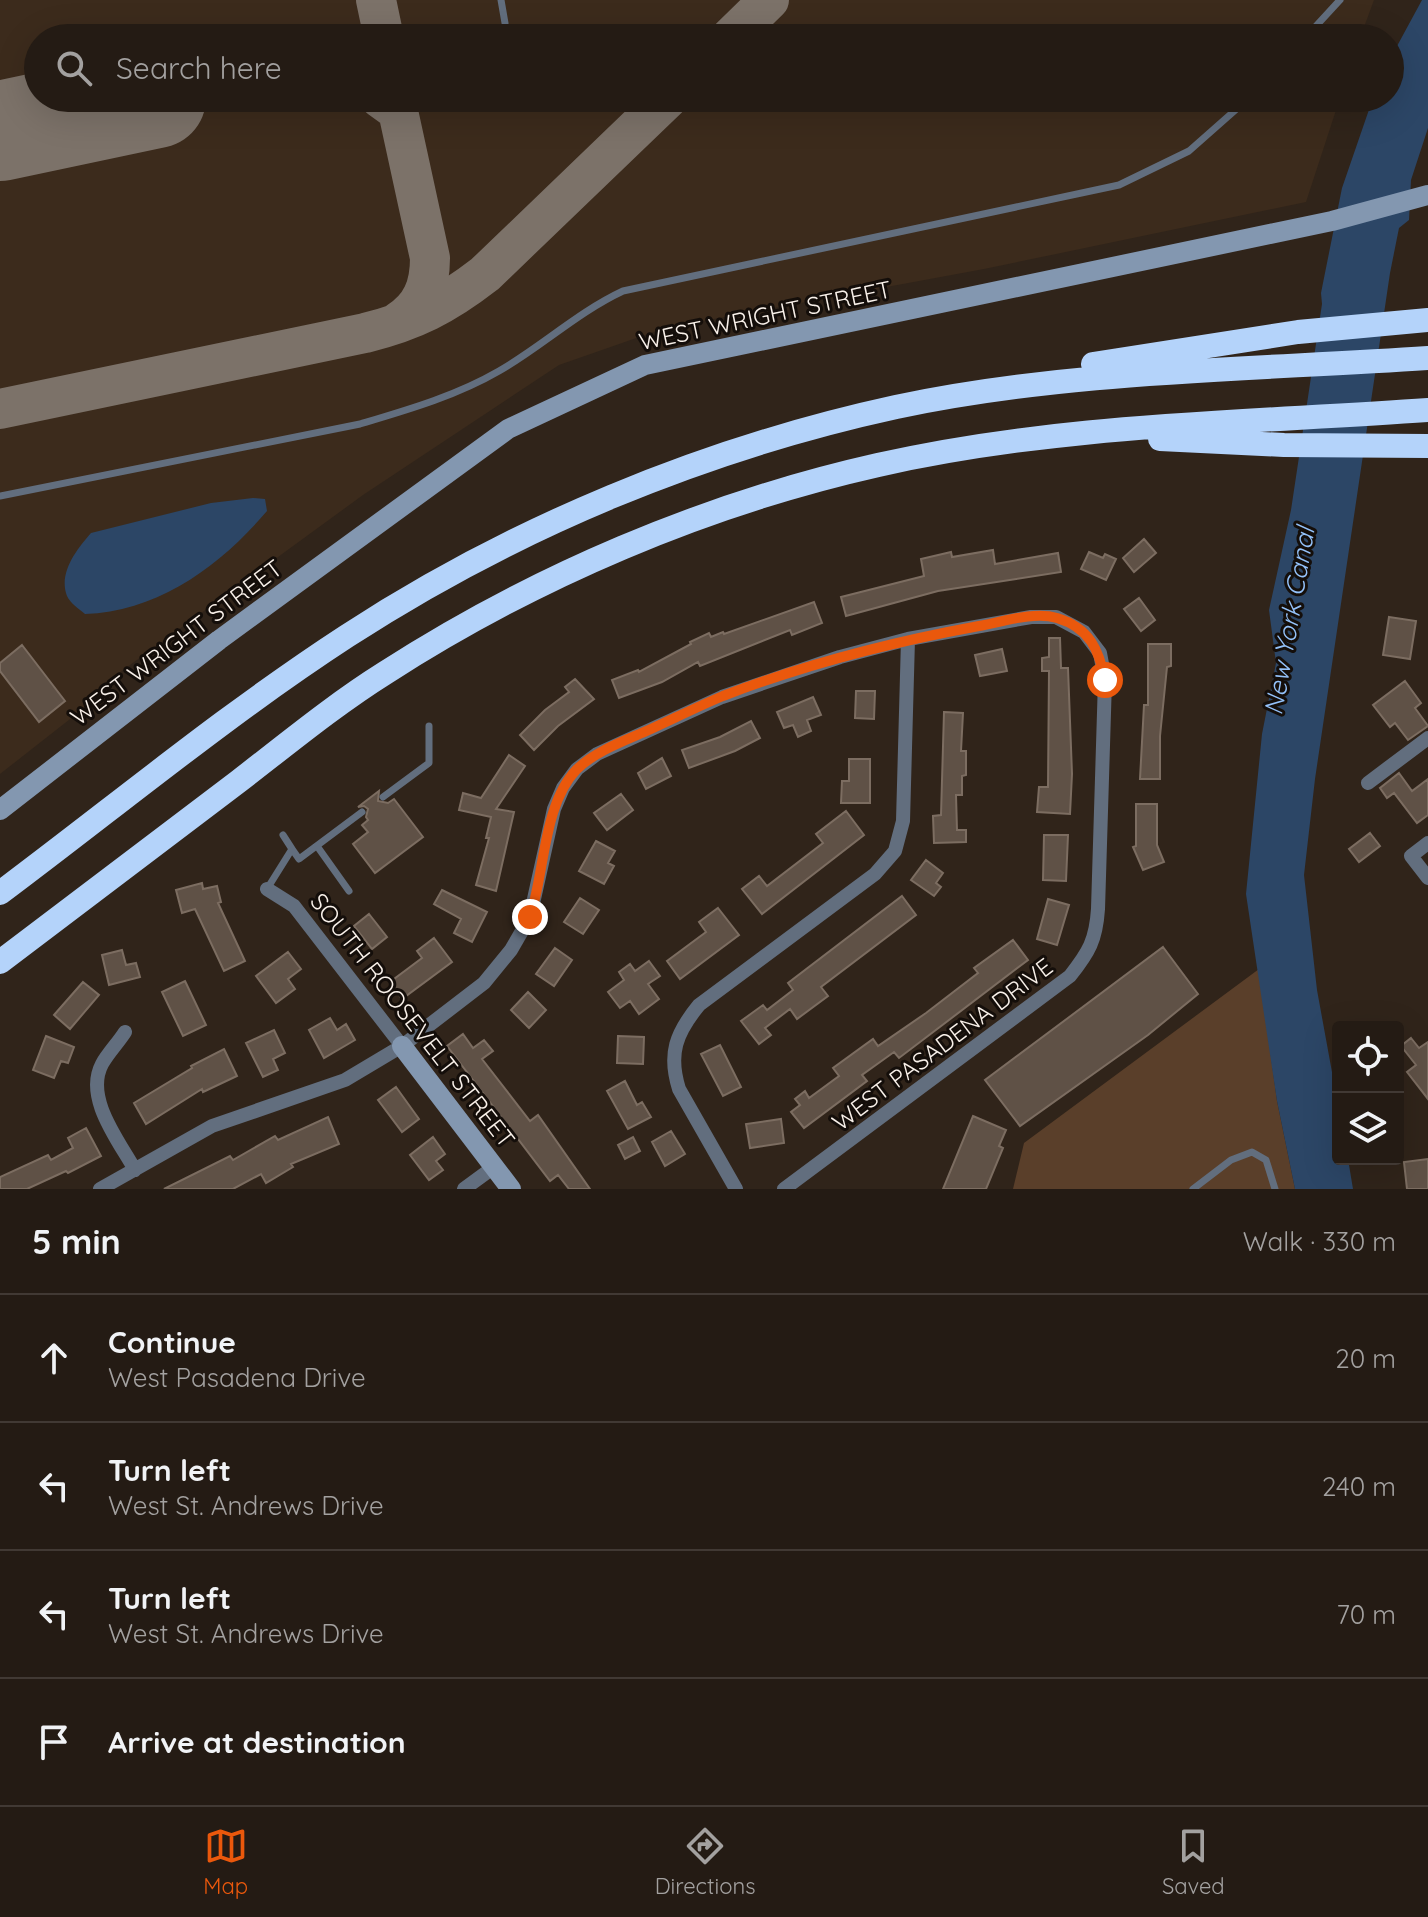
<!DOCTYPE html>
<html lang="en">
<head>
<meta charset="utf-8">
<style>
  body { margin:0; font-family:Quicksand,sans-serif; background:#2c241d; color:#f1f3f6 }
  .controls { position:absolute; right:24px; bottom:24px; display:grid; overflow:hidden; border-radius:8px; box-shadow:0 8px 32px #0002 }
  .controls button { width:72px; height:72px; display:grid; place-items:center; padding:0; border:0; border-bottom:2px solid #413934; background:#241b14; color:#f1f3f6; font:40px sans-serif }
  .stop { position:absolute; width:24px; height:24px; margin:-18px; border:6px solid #ea580c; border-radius:50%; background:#fff }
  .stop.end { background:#ea580c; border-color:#fff; box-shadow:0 2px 8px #0008 }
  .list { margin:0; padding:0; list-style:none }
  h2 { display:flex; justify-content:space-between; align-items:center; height:104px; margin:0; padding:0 32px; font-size:34px }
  h2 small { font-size:26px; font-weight:400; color:#a3a1a0 }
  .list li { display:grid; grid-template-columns:52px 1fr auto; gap:24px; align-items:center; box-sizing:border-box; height:128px; padding:0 32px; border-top:2px solid #413934 }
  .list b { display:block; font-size:30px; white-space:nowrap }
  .list p { margin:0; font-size:26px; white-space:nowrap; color:#a3a1a0 }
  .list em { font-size:26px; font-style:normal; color:#a3a1a0 }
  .icon { flex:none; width:44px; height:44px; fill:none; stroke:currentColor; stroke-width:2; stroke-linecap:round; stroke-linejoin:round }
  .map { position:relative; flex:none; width:1428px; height:1189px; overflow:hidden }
  .search { position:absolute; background:#241b14; box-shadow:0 8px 32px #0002; left:24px; right:24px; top:24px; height:88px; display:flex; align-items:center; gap:20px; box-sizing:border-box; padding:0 28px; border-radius:44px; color:#a3a1a0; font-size:30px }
  .sheet { height:616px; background:#241b14 }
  nav { display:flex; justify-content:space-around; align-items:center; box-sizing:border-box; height:112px; border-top:2px solid #413934; background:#241b14; font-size:22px; color:#a3a1a0 }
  nav a { display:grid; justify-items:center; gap:4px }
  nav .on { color:#ea580c }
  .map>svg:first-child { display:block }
  .built { fill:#3c2b1c }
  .green { fill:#5a3f2a }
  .water { fill:#2c4666 }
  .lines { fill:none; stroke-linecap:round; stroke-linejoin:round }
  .taxiway { stroke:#7c7269; stroke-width:40 }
  .runway { stroke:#7c7269; stroke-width:100 }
  .building { fill:#5f5146; stroke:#7c6d61; stroke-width:2 }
  .lane { stroke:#626e7e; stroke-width:7 }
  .street { stroke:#626e7e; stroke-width:14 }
  .secondary { stroke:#8397b0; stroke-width:20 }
  .highway { stroke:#b4d3fa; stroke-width:24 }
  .route { stroke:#ea580c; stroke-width:10 }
  .labels { text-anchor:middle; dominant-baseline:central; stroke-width:6; stroke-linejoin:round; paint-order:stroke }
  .street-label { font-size:24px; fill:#f9f1ea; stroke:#140e0a }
  .water-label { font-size:26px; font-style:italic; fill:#94c2fa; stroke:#140e0a }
</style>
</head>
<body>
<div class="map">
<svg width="1428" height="1189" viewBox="0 0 1428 1189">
  <rect width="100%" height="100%" fill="#30241a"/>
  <path class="built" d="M 0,0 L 1374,0 L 1360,38 L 38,38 L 38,98 L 1340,98 L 1306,202 L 984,269 L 665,328 L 559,365 L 363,495 L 119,673 L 88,705 L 0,774 Z"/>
  <path class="green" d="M 1259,969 L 1277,1101 L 1295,1189 L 1013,1189 L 1024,1143 Z"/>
  <path class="water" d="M 1422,0 L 1428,0 L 1428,128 L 1411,180 L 1409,220 L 1399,228 L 1390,273 L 1315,779 L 1304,875 L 1317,990 L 1338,1105 L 1338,1159 L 1348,1159 L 1353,1189 L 1295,1189 L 1277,1101 L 1246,894 L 1262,734 L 1276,663 L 1269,610 L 1291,510 L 1322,304 L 1321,293 L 1342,188 L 1373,98 L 1390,98 L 1390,59 Z
    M 253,498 L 265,499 L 267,511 C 220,566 159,611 85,614 C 79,609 70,603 67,596 C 58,573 77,549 91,533 L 211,503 Z"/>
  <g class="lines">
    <path class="taxiway" d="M 376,0 L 384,38
      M 730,38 L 769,0
      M 380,98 L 398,111 L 430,258 C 430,286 422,307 398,322
      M 0,409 L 365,333 C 414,321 445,305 485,274 L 668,98"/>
    <path class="runway" d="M 0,131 L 156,98"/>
  </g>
  <path class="building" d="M 1144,539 L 1156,553 L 1134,572 L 1123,558 Z
    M 993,550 L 995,564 L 1058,553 L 1061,572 L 938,591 L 846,616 L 841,597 L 924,576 L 921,559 L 951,552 L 952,557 Z
    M 1089,552 L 1103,558 L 1105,554 L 1116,559 L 1106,580 L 1081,569 Z
    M 1139,598 L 1155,620 L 1141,631 L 1124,609 Z
    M 814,602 L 822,623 L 792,635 L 790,630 L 700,666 L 698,662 L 662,682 L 619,698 L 612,680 L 638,670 L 639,672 L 691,644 L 690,642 L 709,633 L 711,637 L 723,632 L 724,634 Z
    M 1389,617 L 1416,621 L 1410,659 L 1383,655 Z
    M 1049,638 L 1060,638 L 1061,668 L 1068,668 L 1072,774 L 1070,814 L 1037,812 L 1039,787 L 1048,787 L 1049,671 L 1042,671 L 1042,658 L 1049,657 Z
    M 1148,644 L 1171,644 L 1171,666 L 1167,667 L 1160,736 L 1160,779 L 1140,779 L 1144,705 L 1148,705 Z
    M 22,645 L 65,701 L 39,722 L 0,671 L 0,663 Z
    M 1002,649 L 1007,671 L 980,676 L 975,655 Z
    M 575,679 L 594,699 L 558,726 L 534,750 L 520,735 L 545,710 L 569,692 L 565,687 Z
    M 1405,681 L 1421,703 L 1415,708 L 1428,726 L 1408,740 L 1395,723 L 1390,727 L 1373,705 Z
    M 856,691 L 875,691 L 874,719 L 855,718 Z
    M 813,697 L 821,715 L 807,720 L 811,731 L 798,737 L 793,725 L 784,728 L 777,712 Z
    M 944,712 L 963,713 L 961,751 L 966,751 L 966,775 L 962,776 L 962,795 L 956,795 L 957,830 L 966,830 L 966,842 L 934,843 L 933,816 L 941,815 Z
    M 751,721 L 760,738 L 735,751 L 689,768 L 682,750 L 720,737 Z
    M 509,755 L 525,766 L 496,809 L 514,812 L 496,891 L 476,885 L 489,838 L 486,838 L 491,817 L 459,810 L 463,793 L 481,798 Z
    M 662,758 L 671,776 L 646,789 L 638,773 Z
    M 849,759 L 870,759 L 870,803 L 841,803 L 842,781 L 849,781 Z
    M 1399,773 L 1412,791 L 1428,779 L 1428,815 L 1417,823 L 1394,793 L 1387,798 L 1380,788 Z
    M 379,791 L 378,801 L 388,803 L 394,799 L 423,837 L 375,873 L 353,844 L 368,832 L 362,825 L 368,820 L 366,817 L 368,809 L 364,806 L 358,807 Z
    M 621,794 L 633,810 L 607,830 L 594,813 Z
    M 1136,804 L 1157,804 L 1157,845 L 1164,862 L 1143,870 L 1133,847 L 1136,846 Z
    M 846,811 L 864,835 L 762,914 L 742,889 L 759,876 L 767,886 L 823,843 L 816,834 Z
    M 1370,833 L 1380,846 L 1359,862 L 1349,849 Z
    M 1044,835 L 1068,835 L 1066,881 L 1043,880 Z
    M 596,841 L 615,851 L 608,863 L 614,866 L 604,884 L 579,871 Z
    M 926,860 L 943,873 L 936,883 L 941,887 L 934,896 L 911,880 Z
    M 202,883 L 203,889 L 217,886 L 221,902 L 218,903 L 245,961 L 224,971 L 195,909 L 182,913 L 176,890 Z
    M 442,890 L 487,912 L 472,942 L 454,933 L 461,919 L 434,904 Z
    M 902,896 L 916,915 L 821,987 L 828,996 L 797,1019 L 790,1009 L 765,1028 L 771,1035 L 759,1044 L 741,1021 L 763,1005 L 767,1010 L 793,990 L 788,983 Z
    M 580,898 L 599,910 L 583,934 L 564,922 Z
    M 1048,899 L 1069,905 L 1057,945 L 1037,939 Z
    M 718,908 L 739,935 L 680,979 L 667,961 L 706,932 L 699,922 Z
    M 369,914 L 387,937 L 372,949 L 354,926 Z
    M 434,938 L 452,962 L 402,999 L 390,982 L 422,958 L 417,951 Z
    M 1013,940 L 1028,960 L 899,1058 L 894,1052 L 862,1075 L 867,1081 L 804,1128 L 791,1112 L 800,1105 L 795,1099 L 805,1091 L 809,1098 L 839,1076 L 833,1068 L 873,1039 L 878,1046 L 926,1013 L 978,973 L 974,968 Z
    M 1163,947 L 1198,994 L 1148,1035 L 1020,1126 L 985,1080 Z
    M 555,948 L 572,960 L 554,986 L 536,974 Z
    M 122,950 L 126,965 L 136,963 L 140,977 L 109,985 L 102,955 Z
    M 288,952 L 301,969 L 288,979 L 295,989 L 276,1003 L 256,976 Z
    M 649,961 L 660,976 L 648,984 L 659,999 L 639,1014 L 630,1001 L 620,1008 L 608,992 L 624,980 L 619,972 L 630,964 L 635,971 Z
    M 185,981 L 206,1025 L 183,1036 L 162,992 Z
    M 83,982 L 99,995 L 70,1029 L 54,1015 Z
    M 528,992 L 546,1010 L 529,1028 L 511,1010 Z
    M 330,1018 L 337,1030 L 346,1024 L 355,1040 L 324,1058 L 309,1030 Z
    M 274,1030 L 285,1053 L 273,1059 L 278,1070 L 263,1077 L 246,1043 Z
    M 463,1034 L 473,1048 L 484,1040 L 493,1051 L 482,1059 L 530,1121 L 538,1115 L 590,1189 L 569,1189 L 558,1175 L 550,1181 L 447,1046 Z
    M 46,1036 L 74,1047 L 68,1063 L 61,1061 L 54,1078 L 33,1070 Z
    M 618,1036 L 644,1037 L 643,1064 L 617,1063 Z
    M 1411,1038 L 1419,1048 L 1428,1042 L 1428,1099 L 1407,1072 L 1416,1065 L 1401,1046 Z
    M 720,1045 L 741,1087 L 723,1096 L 701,1054 Z
    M 224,1049 L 237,1076 L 203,1092 L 202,1089 L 146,1124 L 134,1103 L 192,1068 L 191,1066 Z
    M 625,1081 L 637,1105 L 642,1102 L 651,1117 L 628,1129 L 607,1091 Z
    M 396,1087 L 419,1119 L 402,1132 L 378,1100 Z
    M 973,1116 L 1006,1130 L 999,1146 L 1003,1148 L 986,1189 L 943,1189 Z
    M 328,1117 L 339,1144 L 291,1164 L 293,1167 L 266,1183 L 261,1174 L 233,1189 L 164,1189 L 230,1156 L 233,1160 L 275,1136 L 278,1140 Z
    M 781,1119 L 784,1143 L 750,1148 L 746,1124 Z
    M 86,1128 L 101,1156 L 68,1173 L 66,1171 L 27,1189 L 0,1189 L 0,1177 L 48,1155 L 51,1160 L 73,1148 L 68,1138 Z
    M 671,1131 L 685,1154 L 665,1166 L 652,1142 Z
    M 433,1137 L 445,1154 L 436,1161 L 443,1170 L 429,1180 L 410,1155 Z
    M 633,1137 L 640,1151 L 625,1159 L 618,1145 Z
    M 1428,1159 L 1428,1189 L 1407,1189 L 1404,1162 Z"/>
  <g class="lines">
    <path class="lane" d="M 501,0 L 505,23
      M 1305,38 L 1340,0
      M 0,496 L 360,424 C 407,410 456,396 499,371 C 541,347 578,312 623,291 L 1119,185 L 1189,151 L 1249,98
      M 383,797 L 429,763 L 429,726
      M 283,835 L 292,849
      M 317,846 L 349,891
      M 267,889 L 292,849 L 299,859 L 362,812
      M 1193,1189 L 1231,1160 L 1252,1152 L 1266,1160 L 1275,1189"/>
    <path class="street" d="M 1368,783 L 1428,738
      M 1428,843 L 1411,856 L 1428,878
      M 267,889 L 294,906 L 402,1046
      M 125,1032 C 118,1043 108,1053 102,1064 C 84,1098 119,1141 135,1170
      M 100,1189 L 212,1126 L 345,1080 L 402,1046 L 484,983 L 511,950 L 530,917 L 554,809 L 563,788 L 577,769 L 597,754 L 722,697 L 840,657 L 908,639 L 1031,617 L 1056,617 L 1084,632 L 1100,653 L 1105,680 L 1098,909 C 1096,940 1089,952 1070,976 L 784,1189
      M 464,1189 L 494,1167
      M 736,1189 L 679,1089 C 668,1054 676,1033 699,1005 L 875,874 L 895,851 L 903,821 L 908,639"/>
    <path class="secondary" d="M 0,810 L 219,640 L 508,429 L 645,365 L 1332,221 L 1428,195
      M 402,1046 L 511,1189"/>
    <path class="highway" d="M 1093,364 L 1298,332 L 1428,320
      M 1160,439 L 1284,445 L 1428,446
      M 0,893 C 115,807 227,714 347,636 C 513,528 703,449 896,407 C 1071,370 1250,370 1428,358
      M 0,962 C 80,902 159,841 239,781 C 287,744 334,705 385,673 C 534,577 705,504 878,465 C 1059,424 1244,423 1428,410"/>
  </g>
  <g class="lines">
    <path class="route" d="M 530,917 C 545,872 543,804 577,769 C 597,750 627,740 651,729 C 675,718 699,706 723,696 C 806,664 892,642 979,626 C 1002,622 1034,611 1057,618 C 1090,628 1099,650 1105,680"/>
  </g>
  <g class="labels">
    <g class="street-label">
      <text transform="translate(765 315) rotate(-12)">WEST WRIGHT STREET</text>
      <text transform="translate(176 642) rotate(-37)">WEST WRIGHT STREET</text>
      <text transform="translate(413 1020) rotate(52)">SOUTH ROOSEVELT STREET</text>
      <text transform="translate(942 1044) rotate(-37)">WEST PASADENA DRIVE</text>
    </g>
    <g class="water-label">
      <text transform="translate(1289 621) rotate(-80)">New York Canal</text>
    </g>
  </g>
</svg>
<div class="controls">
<button><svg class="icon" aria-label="locate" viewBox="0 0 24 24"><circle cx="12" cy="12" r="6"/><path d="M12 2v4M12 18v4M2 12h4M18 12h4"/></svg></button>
<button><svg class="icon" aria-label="layers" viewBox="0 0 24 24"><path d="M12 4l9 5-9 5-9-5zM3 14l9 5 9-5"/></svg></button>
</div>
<div class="stop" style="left:1105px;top:680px"></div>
<div class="stop end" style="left:530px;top:917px"></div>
<div class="search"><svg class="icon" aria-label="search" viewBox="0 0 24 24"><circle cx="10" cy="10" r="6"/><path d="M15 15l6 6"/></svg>Search here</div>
</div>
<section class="sheet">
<h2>5 min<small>Walk · 330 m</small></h2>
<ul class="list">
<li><svg class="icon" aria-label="ahead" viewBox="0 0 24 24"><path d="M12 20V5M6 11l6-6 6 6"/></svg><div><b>Continue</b><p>West Pasadena Drive</p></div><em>20 m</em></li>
<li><svg class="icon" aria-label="left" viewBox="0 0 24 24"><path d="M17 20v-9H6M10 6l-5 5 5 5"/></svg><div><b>Turn left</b><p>West St. Andrews Drive</p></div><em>240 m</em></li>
<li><svg class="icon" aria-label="left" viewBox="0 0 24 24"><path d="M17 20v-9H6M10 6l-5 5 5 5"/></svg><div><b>Turn left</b><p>West St. Andrews Drive</p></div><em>70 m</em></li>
<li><svg class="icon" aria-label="arrive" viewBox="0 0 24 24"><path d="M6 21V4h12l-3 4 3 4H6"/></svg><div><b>Arrive at destination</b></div></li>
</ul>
</section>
<nav>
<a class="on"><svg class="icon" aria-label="map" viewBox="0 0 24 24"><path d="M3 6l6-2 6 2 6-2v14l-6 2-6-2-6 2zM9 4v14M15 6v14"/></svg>Map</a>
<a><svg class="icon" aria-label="directions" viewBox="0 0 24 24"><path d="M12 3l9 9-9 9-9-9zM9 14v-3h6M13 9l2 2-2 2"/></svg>Directions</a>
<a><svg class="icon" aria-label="saved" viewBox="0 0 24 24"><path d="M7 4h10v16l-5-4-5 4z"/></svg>Saved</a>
</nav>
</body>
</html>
